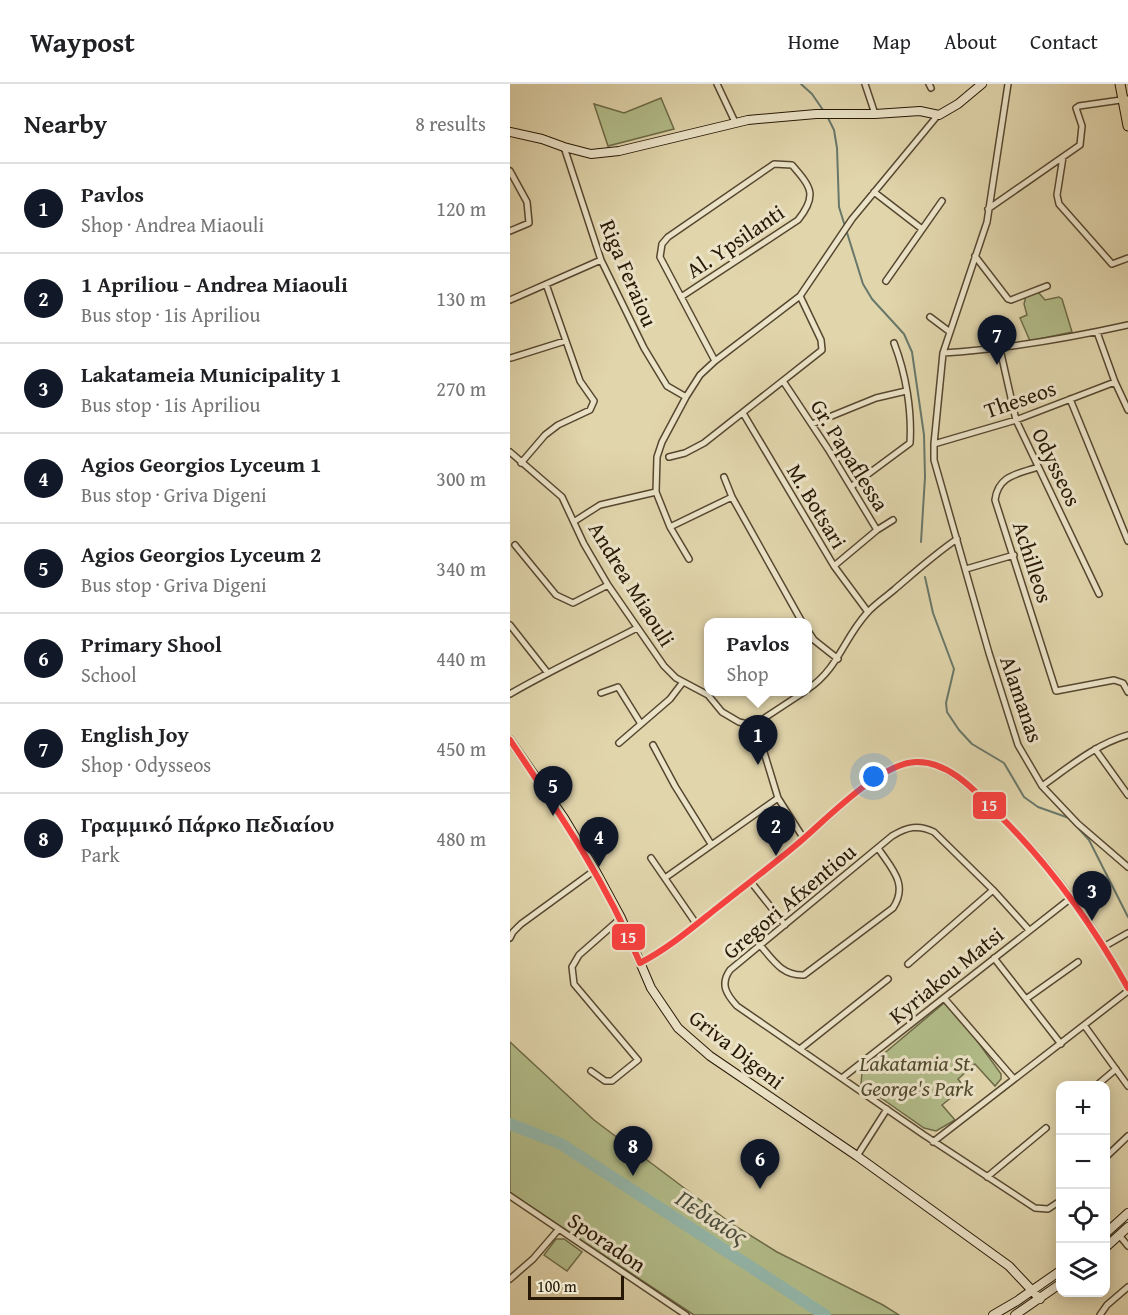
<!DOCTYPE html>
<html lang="en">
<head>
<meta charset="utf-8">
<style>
  body { margin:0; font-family:"Gentium Book Plus",serif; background:#f2f2f2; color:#202124 }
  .controls { position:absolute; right:18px; bottom:18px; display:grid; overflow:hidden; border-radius:12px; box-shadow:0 3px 15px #0003 }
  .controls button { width:54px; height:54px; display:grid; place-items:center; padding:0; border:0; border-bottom:2px solid #e0e0e0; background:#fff; color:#202124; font:30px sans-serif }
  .scale { position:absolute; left:18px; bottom:15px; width:96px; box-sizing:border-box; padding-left:6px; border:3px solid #271806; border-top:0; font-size:16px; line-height:21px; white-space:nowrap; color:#271806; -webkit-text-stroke:4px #ece4c9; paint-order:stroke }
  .you { position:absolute; left:364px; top:693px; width:21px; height:21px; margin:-15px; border:4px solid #fff; border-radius:50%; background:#1a73e8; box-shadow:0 0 0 9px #1a73e833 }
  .badge { display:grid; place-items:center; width:39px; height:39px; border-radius:50%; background:#111827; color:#fff; font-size:20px; font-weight:700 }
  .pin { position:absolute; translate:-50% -50px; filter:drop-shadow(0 2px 3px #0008) }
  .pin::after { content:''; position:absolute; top:32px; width:21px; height:18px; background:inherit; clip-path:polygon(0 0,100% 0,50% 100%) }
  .popup { position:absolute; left:194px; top:534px; width:108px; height:78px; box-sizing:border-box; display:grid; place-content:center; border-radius:12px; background:#fff; filter:drop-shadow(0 2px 4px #0005); font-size:20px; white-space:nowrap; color:#757577 }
  .popup b { font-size:22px; color:#202124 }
  .popup::after { content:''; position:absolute; left:50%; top:100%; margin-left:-12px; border:12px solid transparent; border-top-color:#fff }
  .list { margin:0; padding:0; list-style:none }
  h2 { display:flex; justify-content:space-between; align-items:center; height:78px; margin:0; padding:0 24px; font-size:26px }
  h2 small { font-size:20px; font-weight:400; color:#757577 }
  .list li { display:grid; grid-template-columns:39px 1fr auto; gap:18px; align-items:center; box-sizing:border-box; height:90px; padding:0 24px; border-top:2px solid #e0e0e0 }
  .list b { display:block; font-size:22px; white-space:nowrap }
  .list p { margin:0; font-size:20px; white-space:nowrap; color:#757577 }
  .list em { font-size:20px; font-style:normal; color:#757577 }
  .icon { flex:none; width:33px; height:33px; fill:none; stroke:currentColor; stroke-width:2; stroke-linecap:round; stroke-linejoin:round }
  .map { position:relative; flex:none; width:618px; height:1231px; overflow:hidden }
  header { display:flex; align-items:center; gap:36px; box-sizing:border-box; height:84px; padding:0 30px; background:#fff; border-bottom:2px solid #e0e0e0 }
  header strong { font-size:28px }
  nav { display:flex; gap:33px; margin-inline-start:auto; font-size:21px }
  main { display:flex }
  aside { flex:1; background:#fff }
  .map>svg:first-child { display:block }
  .green { fill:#b2bd8a; stroke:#6c6a48; stroke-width:1.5 }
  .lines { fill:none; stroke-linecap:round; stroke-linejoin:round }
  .stream { stroke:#68786a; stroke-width:2 }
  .river { stroke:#94b8ac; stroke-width:12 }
  .street-casing { stroke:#564730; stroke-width:8 }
  .secondary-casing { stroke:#271806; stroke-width:10 }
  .primary-casing { stroke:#271806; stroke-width:11 }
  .street { stroke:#ece4c9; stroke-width:5 }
  .secondary { stroke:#ece4c9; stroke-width:8 }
  .primary { stroke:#e1d5ac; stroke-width:9 }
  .bus-1-casing { stroke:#ece4c9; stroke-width:10 }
  .bus-1 { stroke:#fb4040; stroke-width:6 }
  .labels { text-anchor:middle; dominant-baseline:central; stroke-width:6; stroke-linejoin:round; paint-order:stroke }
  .street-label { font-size:22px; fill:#271806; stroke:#ece4c9 }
  .park-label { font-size:22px; font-style:italic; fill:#514a2e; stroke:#ece4c9 }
  .water-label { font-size:24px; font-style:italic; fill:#4d5040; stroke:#ece4c9 }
  .line-badge { stroke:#ece4c9; stroke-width:2 }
  .badge-label { font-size:16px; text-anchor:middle; font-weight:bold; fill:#fff }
</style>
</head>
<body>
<header>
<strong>Waypost</strong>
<nav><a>Home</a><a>Map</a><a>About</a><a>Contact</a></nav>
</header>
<main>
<aside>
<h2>Nearby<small>8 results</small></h2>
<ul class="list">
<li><span class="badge">1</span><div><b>Pavlos</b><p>Shop · Andrea Miaouli</p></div><em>120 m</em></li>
<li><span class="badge">2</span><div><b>1 Apriliou - Andrea Miaouli</b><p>Bus stop · 1is Apriliou</p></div><em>130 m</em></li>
<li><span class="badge">3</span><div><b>Lakatameia Municipality 1</b><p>Bus stop · 1is Apriliou</p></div><em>270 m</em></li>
<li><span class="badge">4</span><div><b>Agios Georgios Lyceum 1</b><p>Bus stop · Griva Digeni</p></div><em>300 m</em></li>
<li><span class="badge">5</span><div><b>Agios Georgios Lyceum 2</b><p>Bus stop · Griva Digeni</p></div><em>340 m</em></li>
<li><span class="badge">6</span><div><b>Primary Shool</b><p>School</p></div><em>440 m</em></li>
<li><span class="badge">7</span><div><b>English Joy</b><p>Shop · Odysseos</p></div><em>450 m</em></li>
<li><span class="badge">8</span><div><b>Γραμμικό Πάρκο Πεδιαίου</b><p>Park</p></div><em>480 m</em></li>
</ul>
</aside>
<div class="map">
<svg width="618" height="1231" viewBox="0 0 618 1231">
  <rect width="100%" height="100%" fill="#e1d5ac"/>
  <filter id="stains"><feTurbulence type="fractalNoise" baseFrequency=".00333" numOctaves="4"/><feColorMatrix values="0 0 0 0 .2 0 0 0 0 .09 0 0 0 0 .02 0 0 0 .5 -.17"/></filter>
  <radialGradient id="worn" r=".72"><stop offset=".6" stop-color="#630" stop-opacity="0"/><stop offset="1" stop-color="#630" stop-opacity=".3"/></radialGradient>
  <path class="green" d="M 151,14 L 164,45 L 98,62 L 84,20 L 114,29 Z
    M 528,208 L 535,216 L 549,213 L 552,215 L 562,248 L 520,257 L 510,234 L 517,231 L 514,220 L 516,212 Z
    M 434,919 L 460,947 L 491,990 L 491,995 L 485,1002 L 465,980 L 448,995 L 454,1003 L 432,1021 L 445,1036 L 426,1047 L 414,1044 L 351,1000 L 352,988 Z
    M 0,958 L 84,1036 L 222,1140 L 267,1168 L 373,1221 L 389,1231 L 184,1231 L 0,1109 Z
    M 46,1155 L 54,1155 L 72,1168 L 57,1187 L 34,1171 Z"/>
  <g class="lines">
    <path class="stream" d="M 291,0 L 302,10 L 313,26
      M 318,34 L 324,46 L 327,64 L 329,123 L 353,200 L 362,215 L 394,250 L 402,268 L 414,351 L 415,393 L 411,458
      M 415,493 L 423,529 L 444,585 L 436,619 L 437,628 L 449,646 L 462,660 L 494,679 L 514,713 L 528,723 L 559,734 L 579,756 L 618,833"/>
    <path class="river" d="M 0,1040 L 51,1060 L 315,1231"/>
    <g class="street-casing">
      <path id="street" d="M 207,0 L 225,38
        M 355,0 L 365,30
        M 419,0 L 421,4
        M 498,0 L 477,138 L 433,269 L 424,360 L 424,376 L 479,569 L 508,661 L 532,702 L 568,740 L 618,783
        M 54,63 L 91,176 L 134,264 L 157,302 L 176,313
        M 553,73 L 547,111 L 549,120 L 602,180 L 618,174
        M 0,87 L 17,118 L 19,139 L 0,147
        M 364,108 L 412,145
        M 478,125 L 570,61 L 572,42 L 566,24 L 569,22 L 618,15
        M 465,172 L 498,215 L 501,216 L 537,202
        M 376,197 L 432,117
        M 171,213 L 288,136 C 308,111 301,103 282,81 L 264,80 L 158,153 L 152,160 L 150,173 L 205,277
        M 0,216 L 91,176
        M 420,233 L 440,248
        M 587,248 L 605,298 L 618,326
        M 490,265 L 506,336 L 589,510
        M 433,269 C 498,265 555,255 618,241
        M 1,274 L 55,257
        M 273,297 L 318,365 L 367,446 L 324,482
        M 560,315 L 618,457
        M 233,329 L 324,482 L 358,528
        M 302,340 L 366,314 L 396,307
        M 424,360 L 506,336 L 605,298
        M 0,368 L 52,413 L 74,460 L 98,501 L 154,582 L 166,594 L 198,611 L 212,628 L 229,638 L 246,642
        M 159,373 L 175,369 L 194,359 L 312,266 L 311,256 L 290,212
        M 11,379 L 35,351 L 48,341 L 80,326 L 84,317 L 70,297 L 36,200
        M 528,383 C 508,390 488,391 485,416 L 546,607 L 604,596 L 613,599 L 618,608
        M 214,393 L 222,413 L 292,538
        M 342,402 L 400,359 C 402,327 396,290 384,259
        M 65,437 L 90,421 L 146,408
        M 160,443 L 222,413
        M 367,446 L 383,436
        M 5,461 L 46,511 L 63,519 L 98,501
        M 179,475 L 160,443 L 146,408 L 147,373 L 152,358 L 176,313 L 190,291 L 205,277 L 290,212 L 342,135 L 428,31
        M 456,485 L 504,471
        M 0,541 L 37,588
        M 298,547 L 304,556 L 328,575
        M 298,605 C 328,585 334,554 357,529 C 365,520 376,513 385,505 C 405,488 425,470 447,455
        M 91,609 L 108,603 L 131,640
        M 0,610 C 41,586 85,566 127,544
        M 246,642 L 268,714 L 294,755
        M 246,642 L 256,633 L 294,608
        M 109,659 L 160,615 L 173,598
        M 143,661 L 165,702 L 201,760
        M 585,665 L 618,711
        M 532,702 C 559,683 586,660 618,651
        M 141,774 L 187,841
        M 155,794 L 268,714
        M 241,798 L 275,841
        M 519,846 L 483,806 L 424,748 C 408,740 397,743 382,752 L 220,886 C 210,900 216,910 227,922 L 414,1051 L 525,1124 L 538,1125 L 550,1117
        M 0,854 L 3,848 L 11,840 L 85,786
        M 250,861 C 263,876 272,892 294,891 L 383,824 C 399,800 381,784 368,764
        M 595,862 L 618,849
        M 484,874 L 551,960
        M 130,879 C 158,866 183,844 207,824 C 237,801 267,778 296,753 C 323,731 371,679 406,678 C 438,678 464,707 485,727 C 539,778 583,839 618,904
        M 398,880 L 483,806
        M 434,914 L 504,995
        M 516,915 L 568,878
        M 574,941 L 618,1002
        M 290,965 L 378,895
        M 81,987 L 95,997 L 102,997 L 128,976 L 64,900 L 62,883 L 69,871 L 111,834
        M 332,994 L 561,814
        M 586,1002 L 606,985
        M 550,1034 L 550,1033
        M 423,1058 L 618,907
        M 347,1072 L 377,1025
        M 596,1073 L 618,1052
        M 477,1093 L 536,1044
        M 0,1112 L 176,1231
        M 609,1151 L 618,1162
        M 0,1195 L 23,1175 L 48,1146
        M 590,1231 L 597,1221 L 618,1203"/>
    </g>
    <g class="secondary-casing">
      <path id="secondary" d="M 0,48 L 32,55 L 54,63 L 81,70 L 109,67 L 238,36 L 306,30 L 365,30 L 410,27 L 429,31 L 448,20 L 472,0
        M 0,656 L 54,734 L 85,786 L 111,834 L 141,904 L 168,944 L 200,972 L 347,1072 L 499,1182 L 530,1215
        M 596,1149 L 618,1129
        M 596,1163 L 618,1143
        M 483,1231 L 507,1217 L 550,1187
        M 505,1231 L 550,1200"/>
    </g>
    <g class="primary-casing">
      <path id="primary" d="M 610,0 L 618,42"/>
    </g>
    <use href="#street" class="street"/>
    <use href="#secondary" class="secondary"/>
    <use href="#primary" class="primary"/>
    <g class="bus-1-casing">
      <path id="bus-1" d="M 0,656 C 50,730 95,796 130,879 C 159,864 182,844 207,824 C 233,803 260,783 285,762 C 314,738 369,679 406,678 C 440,677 467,709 488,730 C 541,782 582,840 618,904"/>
    </g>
    <use href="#bus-1" class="bus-1"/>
  </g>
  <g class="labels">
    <g class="street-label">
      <text transform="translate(225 157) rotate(-34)">Al. Ypsilanti</text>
      <text transform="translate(119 189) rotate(67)">Riga Feraiou</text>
      <text transform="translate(510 315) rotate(-19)">Theseos</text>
      <text transform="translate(340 371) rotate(58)">Gr. Papaflessa</text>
      <text transform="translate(547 383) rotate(64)">Odysseos</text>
      <text transform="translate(307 422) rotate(59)">M. Botsari</text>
      <text transform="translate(523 478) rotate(72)">Achilleos</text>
      <text transform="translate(122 500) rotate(58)">Andrea Miaouli</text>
      <text transform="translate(512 615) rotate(71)">Alamanas</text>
      <text transform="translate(279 817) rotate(-40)">Gregori Afxentiou</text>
      <text transform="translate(436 891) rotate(-39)">Kyriakou Matsi</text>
      <text transform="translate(227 965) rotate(38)">Griva Digeni</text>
      <text transform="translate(97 1158) rotate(34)">Sporadon</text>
    </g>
    <g class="park-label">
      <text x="407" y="979">Lakatamia St.<tspan x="407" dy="25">George's Park</tspan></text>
    </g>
    <g class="water-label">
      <text transform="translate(202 1133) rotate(33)">Πεδιαίος</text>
    </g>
  </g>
  <g class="line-badge">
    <rect x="462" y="707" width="35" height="29" rx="6" fill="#fb4040"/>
    <rect x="101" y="839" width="35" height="28" rx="6" fill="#fb4040"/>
  </g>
  <g class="badge-label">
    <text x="479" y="727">15</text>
    <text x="118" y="859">15</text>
  </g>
  <rect width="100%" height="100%" filter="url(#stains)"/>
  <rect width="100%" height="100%" fill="url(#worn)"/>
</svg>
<div class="controls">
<button>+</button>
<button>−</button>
<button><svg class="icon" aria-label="locate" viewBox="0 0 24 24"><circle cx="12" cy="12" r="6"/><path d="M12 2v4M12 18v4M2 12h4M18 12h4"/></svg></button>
<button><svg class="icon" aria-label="layers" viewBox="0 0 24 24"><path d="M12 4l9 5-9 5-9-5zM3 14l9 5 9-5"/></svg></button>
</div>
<div class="scale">100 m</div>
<div class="you"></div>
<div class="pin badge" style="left:248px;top:681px">1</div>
<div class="popup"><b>Pavlos</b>Shop</div>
<div class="pin badge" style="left:266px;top:772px">2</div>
<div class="pin badge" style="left:582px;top:837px">3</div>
<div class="pin badge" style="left:89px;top:783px">4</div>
<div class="pin badge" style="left:43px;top:732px">5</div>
<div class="pin badge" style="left:250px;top:1105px">6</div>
<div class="pin badge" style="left:487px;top:281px">7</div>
<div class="pin badge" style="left:123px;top:1092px">8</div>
</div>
</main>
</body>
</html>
